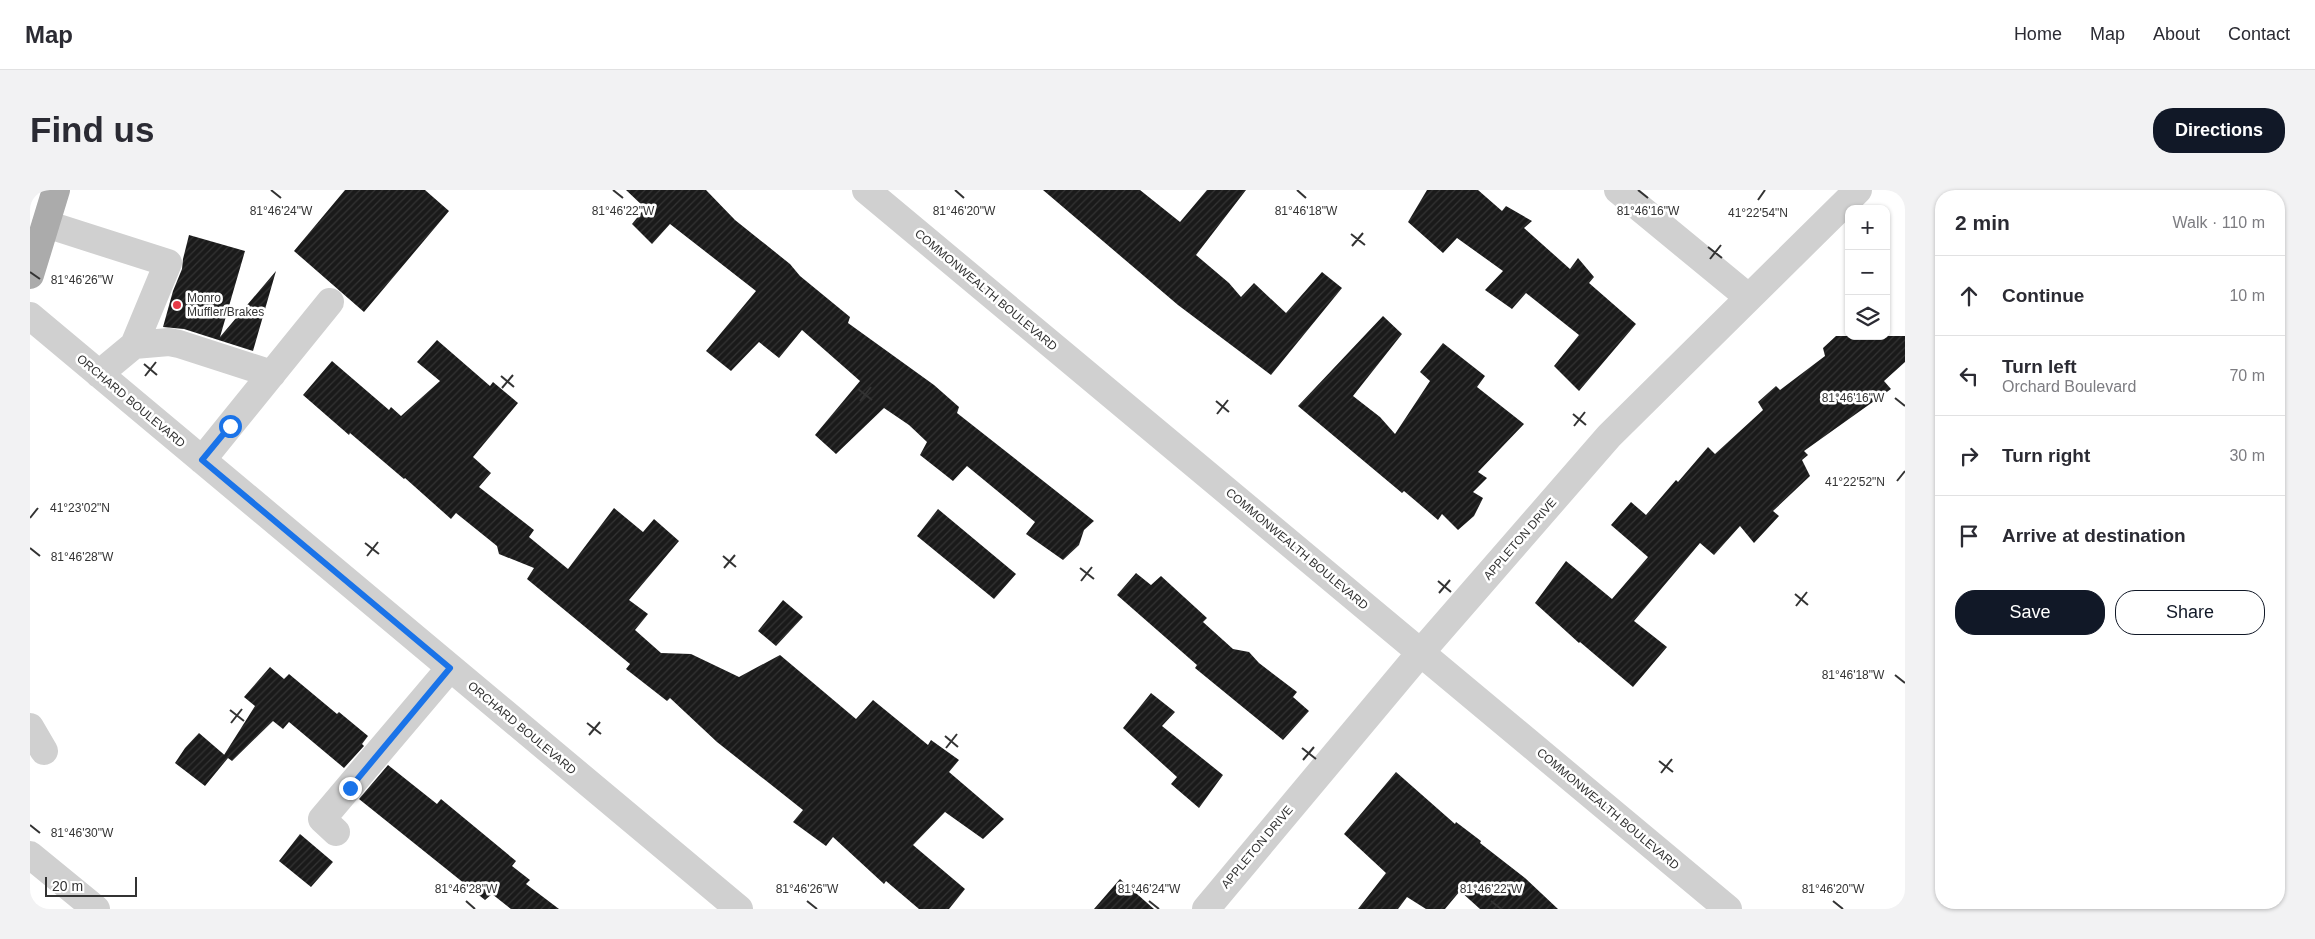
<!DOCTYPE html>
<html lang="en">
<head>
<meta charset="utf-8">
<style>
  body { margin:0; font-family:Helvetica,sans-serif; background:#f2f2f3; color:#2b2b33 }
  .controls { position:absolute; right:15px; top:15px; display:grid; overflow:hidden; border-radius:10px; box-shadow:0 1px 4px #0004 }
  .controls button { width:45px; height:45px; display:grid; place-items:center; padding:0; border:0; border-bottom:1px solid #e1e1e2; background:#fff; color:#2b2b33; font:25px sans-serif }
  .scale { position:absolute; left:15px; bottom:12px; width:92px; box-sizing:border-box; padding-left:5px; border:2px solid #333; border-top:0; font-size:14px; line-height:18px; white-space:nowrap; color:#333; -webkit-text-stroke:4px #fff; paint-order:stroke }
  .stop { position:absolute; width:15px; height:15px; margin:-11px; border:4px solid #1a73e8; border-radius:50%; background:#fff }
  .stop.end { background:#1a73e8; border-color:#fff; box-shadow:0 1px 5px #0008 }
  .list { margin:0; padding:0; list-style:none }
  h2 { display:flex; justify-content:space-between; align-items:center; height:65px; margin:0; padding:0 20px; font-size:21px }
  h2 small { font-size:16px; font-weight:400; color:#7c7c81 }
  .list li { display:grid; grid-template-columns:32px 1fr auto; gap:15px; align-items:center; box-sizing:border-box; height:80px; padding:0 20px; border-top:1px solid #e1e1e2 }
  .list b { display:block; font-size:19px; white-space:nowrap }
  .list p { margin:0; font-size:16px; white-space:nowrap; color:#7c7c81 }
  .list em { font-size:16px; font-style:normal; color:#7c7c81 }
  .actions { display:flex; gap:10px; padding:15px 20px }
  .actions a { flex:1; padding:11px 0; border:1px solid #111827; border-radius:20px; text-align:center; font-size:18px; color:#111827 }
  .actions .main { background:#111827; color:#fff }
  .icon { flex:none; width:28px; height:28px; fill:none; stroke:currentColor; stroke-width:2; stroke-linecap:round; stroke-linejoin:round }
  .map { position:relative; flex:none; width:1875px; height:719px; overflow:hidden; border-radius:20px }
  header { display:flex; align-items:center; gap:30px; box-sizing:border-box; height:70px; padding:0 25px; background:#fff; border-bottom:1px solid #e1e1e2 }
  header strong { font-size:24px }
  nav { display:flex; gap:28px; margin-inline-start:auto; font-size:18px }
  .intro { display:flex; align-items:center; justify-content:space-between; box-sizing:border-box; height:120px; padding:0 30px }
  h1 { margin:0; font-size:35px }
  .button { padding:12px 22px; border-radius:20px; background:#111827; color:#fff; font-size:18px; font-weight:700 }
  main { display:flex; gap:30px; padding:0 30px }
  aside { flex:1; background:#fff; border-radius:20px; box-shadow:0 1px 4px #0004 }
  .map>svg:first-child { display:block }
  .building { fill:url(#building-hatch) }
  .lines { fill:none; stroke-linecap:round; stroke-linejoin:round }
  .minor { stroke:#d0d0d0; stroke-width:28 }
  .major { stroke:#ababab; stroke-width:28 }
  .route { stroke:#1a73e8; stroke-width:6 }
  .ticks { fill:none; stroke:#333; stroke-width:2 }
  .poi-dot { fill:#e63946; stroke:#fff; stroke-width:2 }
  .labels { text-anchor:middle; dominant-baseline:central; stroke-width:5; stroke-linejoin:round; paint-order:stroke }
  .street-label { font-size:12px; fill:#333; stroke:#fff }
  .poi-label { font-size:12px; fill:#333; stroke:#fff; text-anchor:start }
  .ticks-label { font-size:12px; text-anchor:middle; fill:#333; stroke:#fff; stroke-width:5; stroke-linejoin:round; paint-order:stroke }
</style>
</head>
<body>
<header>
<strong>Map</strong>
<nav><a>Home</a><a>Map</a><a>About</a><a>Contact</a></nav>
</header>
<div class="intro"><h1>Find us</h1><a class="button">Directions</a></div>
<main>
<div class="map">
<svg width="1875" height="719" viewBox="0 0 1875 719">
  <defs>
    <pattern id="building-hatch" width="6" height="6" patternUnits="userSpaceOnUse" patternTransform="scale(1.25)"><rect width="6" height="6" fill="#1a1a1a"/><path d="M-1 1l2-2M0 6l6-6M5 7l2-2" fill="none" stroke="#333"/></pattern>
  </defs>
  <rect width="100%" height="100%" fill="#fff"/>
  <path class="building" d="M 315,0 L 395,0 L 419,21 L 334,122 L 264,61 Z
    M 596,0 L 676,0 L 705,30 L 760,74 L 770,86 L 820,127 L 818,133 L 904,195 L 929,217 L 927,223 L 1064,331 L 1054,340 L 1049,355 L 1033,370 L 996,344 L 1005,332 L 937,276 L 923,291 L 890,265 L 897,252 L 879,235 L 854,218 L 806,264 L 785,245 L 830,191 L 772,140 L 749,168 L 729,152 L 701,181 L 676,161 L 726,101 L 640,34 L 622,54 L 602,34 L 615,18 Z
    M 1013,0 L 1110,0 L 1150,32 L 1177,0 L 1216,0 L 1166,65 L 1199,93 L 1211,107 L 1224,93 L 1256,123 L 1292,82 L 1312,98 L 1241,185 L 1148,115 Z
    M 1397,0 L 1448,0 L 1472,21 L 1476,16 L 1502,31 L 1494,38 L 1540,79 L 1548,68 L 1564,87 L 1559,93 L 1606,134 L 1549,201 L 1524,176 L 1549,145 L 1496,103 L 1482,119 L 1455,100 L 1473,81 L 1427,48 L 1413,63 L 1378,32 Z
    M 159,45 L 215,61 L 190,147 L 246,81 L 223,161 L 154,139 L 133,137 L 143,101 L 152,79 L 153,69 Z
    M 1353,126 L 1372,144 L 1323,206 L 1350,227 L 1365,244 L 1400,191 L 1390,182 L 1413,153 L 1455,186 L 1447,197 L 1494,234 L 1448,282 L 1457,288 L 1443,302 L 1453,308 L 1444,326 L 1428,340 L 1412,324 L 1408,330 L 1374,301 L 1372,303 L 1268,216 Z
    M 1806,146 L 1875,146 L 1875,172 L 1854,191 L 1861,199 L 1774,261 L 1778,265 L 1772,270 L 1780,286 L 1743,321 L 1749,326 L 1724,353 L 1710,336 L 1684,365 L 1670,353 L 1604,431 L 1637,457 L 1603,497 L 1550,452 L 1549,453 L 1505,413 L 1536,371 L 1582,409 L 1618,367 L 1581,335 L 1601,312 L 1616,325 L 1646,290 L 1648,292 L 1678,257 L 1685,264 L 1733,220 L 1728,212 L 1746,196 L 1750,200 L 1795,166 L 1793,158 Z
    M 407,150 L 460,196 L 463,192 L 488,213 L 443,267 L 461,283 L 449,297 L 504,340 L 499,347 L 538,379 L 584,318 L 613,342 L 624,329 L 649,351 L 599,410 L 618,424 L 605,440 L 631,463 L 661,464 L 709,487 L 750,465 L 826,529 L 843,510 L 898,555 L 901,550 L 929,570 L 919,582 L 974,629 L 953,649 L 915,622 L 883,655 L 935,699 L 919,719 L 889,719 L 856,691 L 854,694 L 803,647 L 796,656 L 763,632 L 773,620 L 687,552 L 640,508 L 637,511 L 596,479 L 600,474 L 497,389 L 504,378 L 469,364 L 467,356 L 426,323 L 421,329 L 375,288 L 374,289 L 320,243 L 319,245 L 273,205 L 302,171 L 359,220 L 361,217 L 371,226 L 410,191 L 387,172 Z
    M 908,319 L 986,384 L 964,409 L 887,346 Z
    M 1106,383 L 1121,395 L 1131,386 L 1177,428 L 1173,432 L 1203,459 L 1219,462 L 1229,473 L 1267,502 L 1263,507 L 1279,521 L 1253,550 L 1165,478 L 1167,475 L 1087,405 Z
    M 753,410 L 773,427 L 746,456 L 728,441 Z
    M 240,477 L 254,489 L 259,484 L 307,524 L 309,522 L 338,546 L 332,554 L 334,556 L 314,578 L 259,532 L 253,539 L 243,531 L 202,571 L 194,565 L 225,516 L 214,507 Z
    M 1121,503 L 1145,522 L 1132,536 L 1193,585 L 1169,618 L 1141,594 L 1147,587 L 1093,538 Z
    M 169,543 L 198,568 L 175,596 L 145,573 L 155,558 Z
    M 358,575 L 407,614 L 411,609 L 486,671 L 482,676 L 500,690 L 496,694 L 529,719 L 481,719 L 462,704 L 455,710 L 329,609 Z
    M 1366,582 L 1425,634 L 1426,632 L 1451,651 L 1450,653 L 1495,688 L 1528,719 L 1450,719 L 1430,701 L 1415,719 L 1396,719 L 1377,707 L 1368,719 L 1328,719 L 1356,683 L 1314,644 Z
    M 270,644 L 303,672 L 281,697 L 249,671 Z
    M 1090,689 L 1124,719 L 1064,719 Z"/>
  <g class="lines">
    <path class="minor" d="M 836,0 L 1698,719
      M 1588,0 L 1718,107
      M 16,34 L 138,73 L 104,155 L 69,184
      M 0,126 L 709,719
      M 104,155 L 139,152 L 149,154 L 242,184
      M 172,270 L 300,112
      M 0,537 L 14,561
      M 306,642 L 292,629 L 420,478
      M 0,665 L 66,719
      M 1176,719 L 1391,462 L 1579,246 L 1828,0"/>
    <path class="major" d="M 0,85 L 26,0"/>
  </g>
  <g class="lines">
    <path class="route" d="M 200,236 L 172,270 L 420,478 L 320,598"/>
  </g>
  <path class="ticks" d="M 241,0 L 251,8M 583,0 L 593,8M 925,0 L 934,8M 1267,0 L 1276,8M 1608,0 L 1618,8M 1728,10 L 1735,0M 1321,44 L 1335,55M 1322,56 L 1333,43M 1678,57 L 1692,68M 1680,69 L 1691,55M 0,82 L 10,89M 114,174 L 127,185M 115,186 L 126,172M 471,186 L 484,197M 472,198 L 483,185M 828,199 L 842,210M 1865,208 L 1875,216M 830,211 L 841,197M 1186,211 L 1199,222M 1187,224 L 1198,210M 1543,224 L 1556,235M 1544,236 L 1555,222M 1867,291 L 1875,281M 0,328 L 8,318M 335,353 L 349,364M 0,358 L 10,366M 337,366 L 348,352M 693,366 L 706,377M 694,378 L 705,365M 1050,378 L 1064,389M 1051,391 L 1062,377M 1408,391 L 1421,402M 1409,403 L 1420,390M 1765,404 L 1778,415M 1766,416 L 1777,402M 1865,485 L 1875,493M 200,520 L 214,531M 201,533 L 212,519M 557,533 L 571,544M 559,545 L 570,532M 915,546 L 928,557M 916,558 L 927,544M 1272,558 L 1286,569M 1273,570 L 1284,557M 1629,571 L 1643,582M 1631,583 L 1642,569M 0,635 L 10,643M 436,711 L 445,719M 777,711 L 787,719M 1119,711 L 1129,719M 1461,711 L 1471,719M 1803,711 L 1813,719"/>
  <circle class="poi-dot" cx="147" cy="115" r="5"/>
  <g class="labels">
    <g class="street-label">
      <text transform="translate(956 100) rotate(40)">COMMONWEALTH BOULEVARD</text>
      <text transform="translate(101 211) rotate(40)">ORCHARD BOULEVARD</text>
      <text transform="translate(1490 349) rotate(-49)">APPLETON DRIVE</text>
      <text transform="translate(1267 359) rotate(40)">COMMONWEALTH BOULEVARD</text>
      <text transform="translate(492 538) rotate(40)">ORCHARD BOULEVARD</text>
      <text transform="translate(1578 619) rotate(40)">COMMONWEALTH BOULEVARD</text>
      <text transform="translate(1227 657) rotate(-50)">APPLETON DRIVE</text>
    </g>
    <g class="poi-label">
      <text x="157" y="108">Monro<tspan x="157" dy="14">Muffler/Brakes</tspan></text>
    </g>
  </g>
  <g class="ticks-label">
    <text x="251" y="25">81°46'24"W</text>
    <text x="593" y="25">81°46'22"W</text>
    <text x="934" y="25">81°46'20"W</text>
    <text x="1276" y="25">81°46'18"W</text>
    <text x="1618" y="25">81°46'16"W</text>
    <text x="1728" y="27">41°22'54"N</text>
    <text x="52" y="94">81°46'26"W</text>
    <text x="1823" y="212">81°46'16"W</text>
    <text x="1825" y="296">41°22'52"N</text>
    <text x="50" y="322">41°23'02"N</text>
    <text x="52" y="371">81°46'28"W</text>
    <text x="1823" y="489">81°46'18"W</text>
    <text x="52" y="647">81°46'30"W</text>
    <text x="436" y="703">81°46'28"W</text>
    <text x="777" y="703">81°46'26"W</text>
    <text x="1119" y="703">81°46'24"W</text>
    <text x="1461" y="703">81°46'22"W</text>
    <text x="1803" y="703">81°46'20"W</text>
  </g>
</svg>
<div class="controls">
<button>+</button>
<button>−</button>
<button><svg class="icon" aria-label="layers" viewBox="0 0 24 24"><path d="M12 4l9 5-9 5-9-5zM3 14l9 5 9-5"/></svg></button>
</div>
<div class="scale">20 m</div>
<div class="stop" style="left:200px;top:236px"></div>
<div class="stop end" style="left:320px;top:598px"></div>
</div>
<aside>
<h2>2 min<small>Walk · 110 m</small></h2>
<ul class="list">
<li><svg class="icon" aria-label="ahead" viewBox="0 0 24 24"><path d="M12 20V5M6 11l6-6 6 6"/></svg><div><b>Continue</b></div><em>10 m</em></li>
<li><svg class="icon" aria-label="left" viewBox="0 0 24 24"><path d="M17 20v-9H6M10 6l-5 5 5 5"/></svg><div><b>Turn left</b><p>Orchard Boulevard</p></div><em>70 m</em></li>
<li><svg class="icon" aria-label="right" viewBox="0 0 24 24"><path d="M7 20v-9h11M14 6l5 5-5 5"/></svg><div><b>Turn right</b></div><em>30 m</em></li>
<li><svg class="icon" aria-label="arrive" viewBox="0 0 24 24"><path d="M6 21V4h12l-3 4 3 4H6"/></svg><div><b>Arrive at destination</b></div></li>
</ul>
<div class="actions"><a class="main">Save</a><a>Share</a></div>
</aside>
</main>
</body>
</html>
